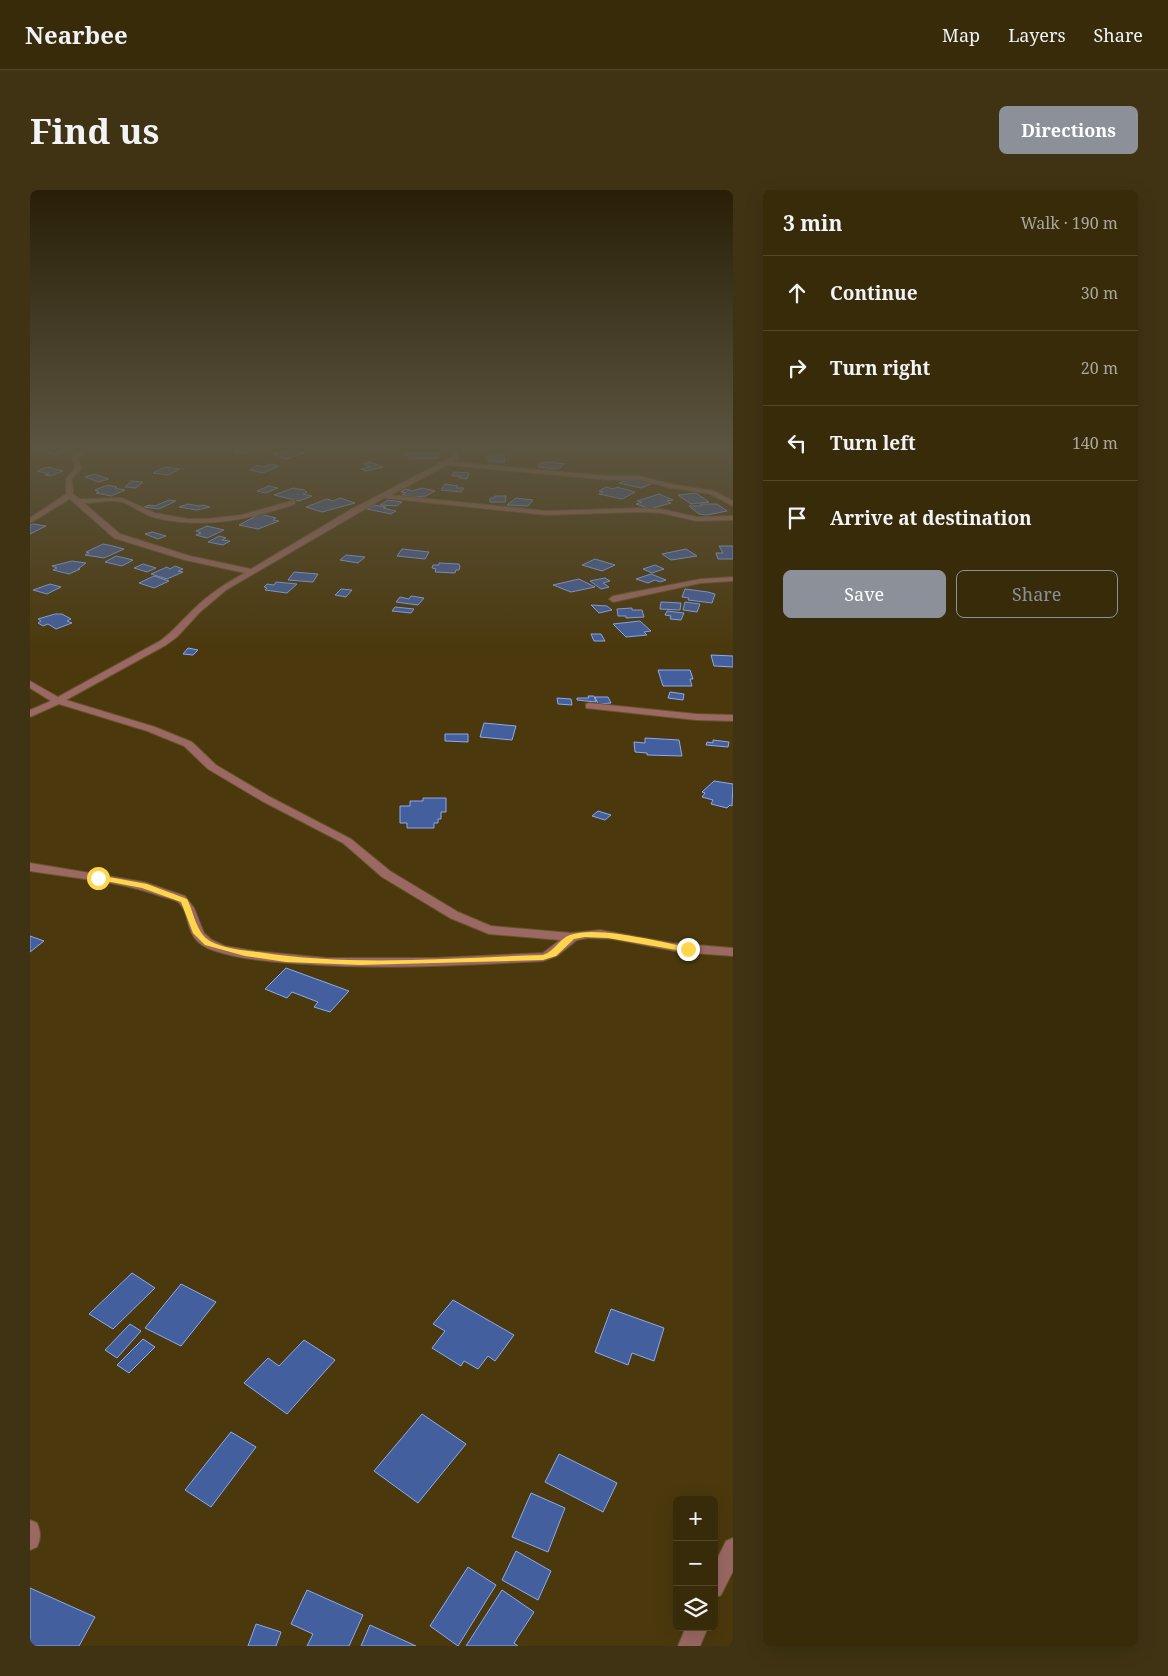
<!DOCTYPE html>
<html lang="en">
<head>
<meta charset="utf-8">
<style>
  body { margin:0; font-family:"Noto Serif",serif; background:#3f3313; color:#f1f3f6 }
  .controls { position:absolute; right:15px; bottom:15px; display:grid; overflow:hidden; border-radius:8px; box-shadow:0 5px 20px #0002 }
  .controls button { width:45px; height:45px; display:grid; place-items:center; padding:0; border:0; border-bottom:1px solid #52472b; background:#382b0a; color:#f1f3f6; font:25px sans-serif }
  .stop { position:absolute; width:15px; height:15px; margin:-11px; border:4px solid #ffd54a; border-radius:50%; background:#fff }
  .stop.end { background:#ffd54a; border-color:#fff; box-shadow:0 1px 5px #0008 }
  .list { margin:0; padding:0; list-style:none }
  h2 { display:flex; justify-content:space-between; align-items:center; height:65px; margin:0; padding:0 20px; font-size:21px }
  h2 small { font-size:16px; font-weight:400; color:#aba79c }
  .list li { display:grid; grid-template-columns:32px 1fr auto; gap:15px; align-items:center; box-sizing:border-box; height:75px; padding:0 20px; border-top:1px solid #52472b }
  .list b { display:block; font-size:19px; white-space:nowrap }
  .list em { font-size:16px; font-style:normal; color:#aba79c }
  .actions { display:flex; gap:10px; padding:15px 20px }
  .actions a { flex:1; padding:11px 0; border:1px solid #8c9099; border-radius:8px; text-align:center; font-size:18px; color:#8c9099 }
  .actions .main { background:#8c9099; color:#fff }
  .icon { flex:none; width:28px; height:28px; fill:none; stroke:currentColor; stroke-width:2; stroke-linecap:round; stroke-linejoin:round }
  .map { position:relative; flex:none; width:703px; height:1456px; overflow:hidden; border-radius:8px }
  header { display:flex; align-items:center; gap:30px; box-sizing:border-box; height:70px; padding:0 25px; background:#382b0a; border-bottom:1px solid #52472b }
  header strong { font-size:24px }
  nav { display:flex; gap:28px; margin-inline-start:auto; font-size:18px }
  .intro { display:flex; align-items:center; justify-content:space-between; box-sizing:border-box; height:120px; padding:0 30px }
  h1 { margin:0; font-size:35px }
  .button { padding:12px 22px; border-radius:8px; background:#8c9099; color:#fff; font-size:18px; font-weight:700 }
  main { display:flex; gap:30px; padding:0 30px }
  aside { flex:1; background:#382b0a; border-radius:8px; box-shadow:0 5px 20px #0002 }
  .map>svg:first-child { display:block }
  .building { fill:#445f9e; stroke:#8baaef }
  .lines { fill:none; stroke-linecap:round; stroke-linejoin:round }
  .minor-casing { stroke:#67552a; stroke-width:2 }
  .minor { fill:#9b6863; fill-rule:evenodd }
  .route { fill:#ffd54a }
</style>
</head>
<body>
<header>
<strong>Nearbee</strong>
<nav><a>Map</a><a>Layers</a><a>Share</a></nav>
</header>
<div class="intro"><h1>Find us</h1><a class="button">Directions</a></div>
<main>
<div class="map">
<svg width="703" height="1456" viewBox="0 0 703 1456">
  <rect width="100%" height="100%" fill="#4b390d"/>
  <path class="building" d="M 18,255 L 35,255 L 41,256 L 35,258 L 40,259 L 26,265 L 5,260 Z
    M 207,258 L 223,258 L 218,263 L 205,263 Z
    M 261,260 L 274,263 L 256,269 L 243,264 Z
    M 375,263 L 408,263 L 408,268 L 379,269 L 379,266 L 375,266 Z
    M 465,265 L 474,265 L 475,272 L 458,271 L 458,266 L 465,266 Z
    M 340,272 L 353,277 L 336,281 L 331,279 L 341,277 L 333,274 Z
    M 520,272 L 534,274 L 528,279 L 508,277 L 511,273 Z
    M 241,274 L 249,276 L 233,283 L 220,280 L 227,275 L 234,277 Z
    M 17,277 L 33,281 L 20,286 L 15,285 L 19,284 L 7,281 Z
    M 135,277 L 150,279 L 138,285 L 123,283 Z
    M 424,282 L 439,283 L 437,289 L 429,288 L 430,286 L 422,286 Z
    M 64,284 L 79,289 L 68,292 L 55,287 Z
    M 603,288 L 623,293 L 611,298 L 589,293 Z
    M 101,291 L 113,292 L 106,298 L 95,297 Z
    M 415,294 L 428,296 L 426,298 L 434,298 L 431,302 L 411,300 Z
    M 78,295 L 87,297 L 85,298 L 95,300 L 81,306 L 66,303 L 69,302 L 65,300 Z
    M 239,296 L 248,298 L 236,303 L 227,301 Z
    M 576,297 L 583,299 L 587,297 L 605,302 L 592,309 L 569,304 L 573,302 L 569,301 Z
    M 263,298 L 274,300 L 277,302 L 273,304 L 282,306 L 269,311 L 244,305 Z
    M 392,298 L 405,301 L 396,306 L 383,307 L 372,305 L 376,303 L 371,302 L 376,299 L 382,301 Z
    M 666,303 L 679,312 L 661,314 L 648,305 Z
    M 629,304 L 643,310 L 637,311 L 641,313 L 620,319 L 606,314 L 612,312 L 607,311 Z
    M 465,306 L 476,306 L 475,312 L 460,312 L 460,308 L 464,308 Z
    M 310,308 L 325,313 L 292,322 L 276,317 L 297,309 L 303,311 Z
    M 486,308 L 503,310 L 498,316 L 477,315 Z
    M 139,310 L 146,311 L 129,319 L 114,317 L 119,315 L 125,316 Z
    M 358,310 L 372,312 L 367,316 L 350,315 Z
    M 158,314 L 169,316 L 172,315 L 180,317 L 167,320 L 149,317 Z
    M 670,314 L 687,314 L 697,321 L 677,325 L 669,324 L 659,316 L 672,316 Z
    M 344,315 L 356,317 L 353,318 L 366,321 L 361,324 L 337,319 Z
    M 230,324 L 246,328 L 243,330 L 249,331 L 228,339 L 209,335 Z
    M 3,334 L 16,336 L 0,344 L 0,335 Z
    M 177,336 L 194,340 L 177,348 L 166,345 L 171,343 L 166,341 Z
    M 122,342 L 136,346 L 128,349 L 115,344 Z
    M 189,346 L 196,348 L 192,350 L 200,351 L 193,355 L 178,352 Z
    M 73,354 L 83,356 L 94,359 L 74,368 L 55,365 L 59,363 L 56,362 Z
    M 689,356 L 703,356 L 703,369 L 688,369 L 686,363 L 693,363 Z
    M 372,359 L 399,362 L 395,369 L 367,366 Z
    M 656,359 L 667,366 L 641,370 L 632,364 Z
    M 316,365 L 335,367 L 328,373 L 310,370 Z
    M 86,366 L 103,370 L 92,376 L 75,372 Z
    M 565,369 L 585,375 L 572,381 L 552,375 Z
    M 42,371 L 56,373 L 48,379 L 50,379 L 39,384 L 23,380 L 27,378 L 22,376 Z
    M 409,373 L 429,374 L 430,376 L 429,380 L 426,380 L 425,383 L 405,382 L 406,379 L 402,378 L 403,375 L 409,375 Z
    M 113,374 L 126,378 L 117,382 L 104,378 Z
    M 625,375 L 634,379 L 622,383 L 613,379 Z
    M 145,376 L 153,379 L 148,381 L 153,382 L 137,389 L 121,384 L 137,377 L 140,379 Z
    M 264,382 L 288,384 L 283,392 L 258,390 Z
    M 621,384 L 636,390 L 630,392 L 625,390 L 618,393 L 606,389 Z
    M 124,386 L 139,391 L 124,398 L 109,393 Z
    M 575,388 L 580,391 L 573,393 L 579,397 L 571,399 L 560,391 Z
    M 549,389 L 565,397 L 541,402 L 523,395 Z
    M 246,392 L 267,394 L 257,403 L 235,400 L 237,398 L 234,397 L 237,394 L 244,395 Z
    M 20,394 L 31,397 L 17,404 L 3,400 Z
    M 311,399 L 322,400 L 316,407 L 305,405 Z
    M 655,399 L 678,402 L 685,404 L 682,413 L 658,410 L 659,408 L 652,407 Z
    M 381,406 L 394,408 L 388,415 L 366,412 L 370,407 L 379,409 Z
    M 631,412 L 651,413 L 650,420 L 630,419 Z
    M 655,412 L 670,414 L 667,422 L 653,420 Z
    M 561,415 L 577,416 L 582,420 L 569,423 Z
    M 365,417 L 384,419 L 381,423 L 362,421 Z
    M 602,418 L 602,420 L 612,420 L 614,427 L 596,428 L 596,426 L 588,426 L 587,419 Z
    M 637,421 L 654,423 L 651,430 L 640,429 L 641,426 L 635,425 Z
    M 25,424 L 32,424 L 41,429 L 37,431 L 42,433 L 26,439 L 18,434 L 13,436 L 8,433 L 11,431 L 8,429 Z
    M 610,431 L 621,441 L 614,442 L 617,445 L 596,447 L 583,434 Z
    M 561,444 L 571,444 L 575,451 L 564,451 Z
    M 158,458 L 168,460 L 163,465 L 153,464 Z
    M 681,465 L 703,466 L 703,477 L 684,476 Z
    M 628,480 L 660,480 L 663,489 L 660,489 L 662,496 L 633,496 Z
    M 640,502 L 654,504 L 653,510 L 638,508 Z
    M 558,506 L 564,506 L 566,512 L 547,510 L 547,508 L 559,508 Z
    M 565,507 L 578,507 L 581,513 L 568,514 Z
    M 527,508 L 541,509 L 542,515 L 528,514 Z
    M 454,533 L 486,536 L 482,550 L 450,547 Z
    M 415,544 L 438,544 L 438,552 L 415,551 Z
    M 615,548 L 649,550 L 652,566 L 617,565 L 617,563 L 605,562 L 604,552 L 615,553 Z
    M 683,550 L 699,552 L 698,557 L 676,555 L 677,552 L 683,553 Z
    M 684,591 L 703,594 L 702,616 L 700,615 L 697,618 L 681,614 L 683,610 L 672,607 L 675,603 L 672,602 Z
    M 393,608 L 416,608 L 416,622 L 411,622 L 411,629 L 408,629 L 408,633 L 404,633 L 404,638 L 377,638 L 377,633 L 370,633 L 370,616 L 380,616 L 380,611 L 393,611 Z
    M 568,621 L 581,625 L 575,630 L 562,626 Z
    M 0,746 L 14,751 L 0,762 Z
    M 256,778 L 319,801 L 300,822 L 284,817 L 288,812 L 262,802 L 257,808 L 235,799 Z
    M 102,1083 L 125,1098 L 83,1139 L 59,1124 Z
    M 151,1094 L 186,1112 L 151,1156 L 115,1138 Z
    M 423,1110 L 484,1145 L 465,1171 L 458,1166 L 448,1179 L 434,1171 L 431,1176 L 402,1158 L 415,1141 L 403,1134 Z
    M 581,1119 L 634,1138 L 624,1171 L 602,1163 L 598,1175 L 565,1162 Z
    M 100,1134 L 111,1141 L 87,1168 L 75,1160 Z
    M 113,1149 L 125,1157 L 99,1183 L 87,1175 Z
    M 274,1150 L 305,1170 L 257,1224 L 214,1193 L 238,1168 L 249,1176 Z
    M 392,1224 L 436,1254 L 388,1313 L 344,1281 Z
    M 201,1242 L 226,1257 L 181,1317 L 155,1300 Z
    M 529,1264 L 587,1293 L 573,1322 L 515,1292 Z
    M 501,1303 L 535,1318 L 518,1362 L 482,1347 Z
    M 486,1361 L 521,1381 L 508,1410 L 472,1390 Z
    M 438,1377 L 466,1395 L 428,1456 L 400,1436 Z
    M 0,1398 L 65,1427 L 49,1456 L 0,1456 Z
    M 277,1400 L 333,1425 L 319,1456 L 277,1456 L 283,1444 L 261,1434 Z
    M 472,1400 L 504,1422 L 484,1453 L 488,1456 L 436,1456 Z
    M 226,1434 L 251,1442 L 246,1456 L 218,1456 Z
    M 340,1435 L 386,1456 L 331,1456 Z"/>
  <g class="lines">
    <g class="minor-casing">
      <path id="minor" d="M 57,255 L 64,255 L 48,268 L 51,278 L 42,289 L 43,304 L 49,309 L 92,308 L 125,323 L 158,329 L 176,329 L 211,325 L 265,310 L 265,314 C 219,330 174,339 126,328 C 113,325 104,316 92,312 C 80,309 66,313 54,313 L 90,344 L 160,366 L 221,379 L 320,320 L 422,267 L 422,255 L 428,255 L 428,268 L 423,272 L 579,286 L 609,286 L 641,294 L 684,301 L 703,311 L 703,316 L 680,304 L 641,298 L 609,290 L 579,290 L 417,275 L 361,305 L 517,321 L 609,318 L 631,319 L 667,327 L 703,326 L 703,330 L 667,331 L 631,323 L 609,322 L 517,325 L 354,308 L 196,400 L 170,422 L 147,447 L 136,455 L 36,510 L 125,537 L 162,552 L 186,575 L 240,607 L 321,649 L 360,681 L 428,722 L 461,736 L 541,743 L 570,740 L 642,753 L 703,758 L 703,766 L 650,762 L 582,749 L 558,748 L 547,750 L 527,766 L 513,771 C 434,775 354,780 275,774 C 245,772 213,770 185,761 C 151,751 163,724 148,712 C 143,709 136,708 130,706 C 89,691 43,688 0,681 L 0,673 L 114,692 L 155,706 L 164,718 L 174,743 L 182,750 L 195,756 L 225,761 L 297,768 L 405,768 L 513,763 L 530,750 L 459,744 L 420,728 L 352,687 L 313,653 L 232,611 L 178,579 L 154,556 L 117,541 L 29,514 L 0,527 L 0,520 L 21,511 L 0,498 L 0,491 L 28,507 L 130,451 C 143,442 152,430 164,419 C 179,404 196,393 215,383 L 155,370 L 84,348 L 40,309 L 0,333 L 0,328 L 36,304 L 36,289 L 45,278 L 42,267 Z
        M 703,387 L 703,391 L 671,393 L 583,412 L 579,409 L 583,406 L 671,389 Z
        M 559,513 L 666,524 L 703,525 L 703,531 L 666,530 L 556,518 L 556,514 Z
        M 0,1330 L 7,1333 C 11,1342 11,1348 7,1357 L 0,1360 Z
        M 703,1348 L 703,1381 L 691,1405 L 684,1408 L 684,1375 L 696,1351 Z
        M 656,1437 L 678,1437 L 670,1456 L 648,1456 Z"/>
    </g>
    <use href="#minor" class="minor"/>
  </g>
  <linearGradient id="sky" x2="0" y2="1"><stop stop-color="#291f07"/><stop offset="0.56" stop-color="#5b5440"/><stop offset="1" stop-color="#5b5440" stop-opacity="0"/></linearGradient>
  <rect width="703" height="459" fill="url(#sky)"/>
  <path class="route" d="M 68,685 L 117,694 L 157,709 C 164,722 166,743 180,751 C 191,758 216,761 228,762 C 322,777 418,768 513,765 C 525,761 529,749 540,745 C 567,735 629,752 658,757 L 663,759 L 658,762 L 578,748 L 555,747 L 544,749 L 526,766 L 513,770 L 330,775 L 256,772 L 215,766 L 175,755 L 163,743 L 151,712 L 112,698 L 65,689 L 64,688 Z"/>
</svg>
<div class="controls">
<button>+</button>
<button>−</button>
<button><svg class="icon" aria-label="layers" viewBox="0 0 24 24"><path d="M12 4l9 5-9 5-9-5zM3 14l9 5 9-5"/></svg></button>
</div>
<div class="stop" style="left:68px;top:688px"></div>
<div class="stop end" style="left:658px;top:759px"></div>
</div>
<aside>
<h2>3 min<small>Walk · 190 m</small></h2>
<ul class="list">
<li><svg class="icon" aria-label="ahead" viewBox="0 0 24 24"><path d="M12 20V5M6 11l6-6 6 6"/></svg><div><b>Continue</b></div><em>30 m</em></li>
<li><svg class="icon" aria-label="right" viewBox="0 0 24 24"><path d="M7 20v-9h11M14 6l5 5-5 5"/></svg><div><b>Turn right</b></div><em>20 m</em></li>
<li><svg class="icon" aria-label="left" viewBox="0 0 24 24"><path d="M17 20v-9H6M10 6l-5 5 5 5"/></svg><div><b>Turn left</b></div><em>140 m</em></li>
<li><svg class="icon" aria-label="arrive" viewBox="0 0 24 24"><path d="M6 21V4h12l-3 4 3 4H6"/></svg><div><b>Arrive at destination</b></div></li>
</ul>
<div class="actions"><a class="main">Save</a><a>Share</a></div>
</aside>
</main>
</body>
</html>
